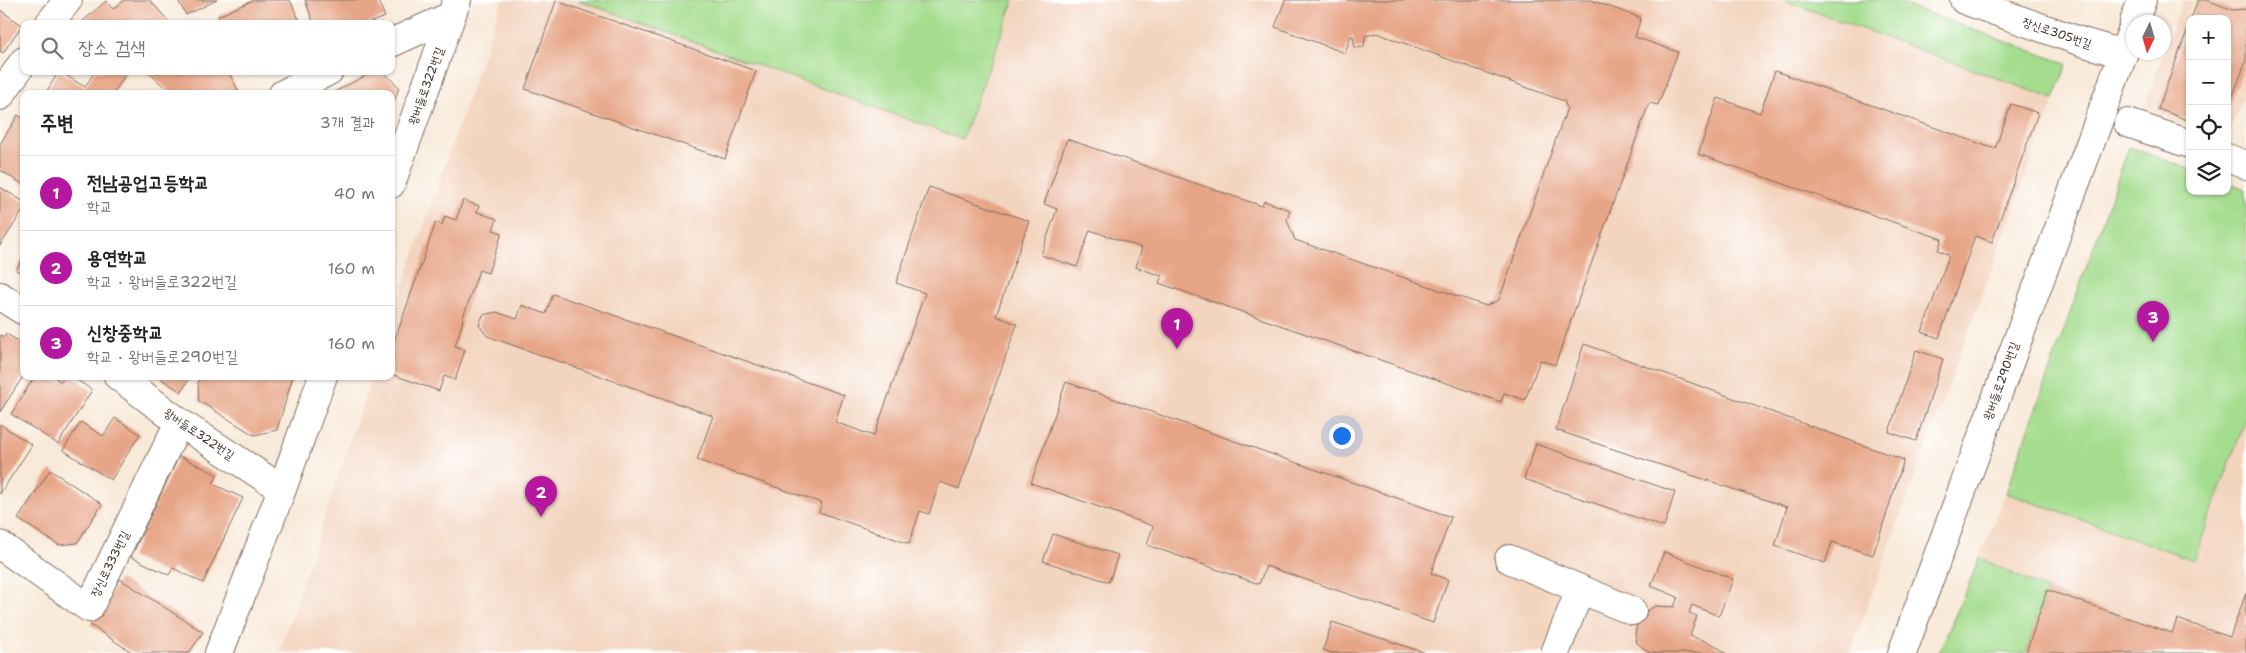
<!DOCTYPE html>
<html lang="ko">
<head>
<meta charset="utf-8">
<style>
  body { margin:0; font-family:"Shantell Sans","Poor Story",sans-serif; background:#f6f6f6; color:#222 }
  .controls { position:absolute; right:15px; top:15px; display:grid; overflow:hidden; border-radius:10px; box-shadow:0 1px 4px #0004 }
  .controls button { width:45px; height:45px; display:grid; place-items:center; padding:0; border:0; border-bottom:1px solid #e0e0e0; background:#fff; color:#222; font:25px sans-serif }
  .compass { position:absolute; left:2126px; top:15px; width:45px; height:45px; border-radius:50%; background:#fff; box-shadow:0 1px 4px #0004; rotate:185deg }
  .you { position:absolute; left:1341px; top:435px; width:18px; height:18px; margin:-12px; border:4px solid #fff; border-radius:50%; background:#1a73e8; box-shadow:0 0 0 8px #1a73e833 }
  .badge { display:grid; place-items:center; width:32px; height:32px; border-radius:50%; background:#b5179e; color:#fff; font-size:16px; font-weight:700 }
  .pin { position:absolute; translate:-50% -41px; filter:drop-shadow(0 1px 2px #0008) }
  .pin::after { content:''; position:absolute; top:26px; width:18px; height:15px; background:inherit; clip-path:polygon(0 0,100% 0,50% 100%) }
  .list { margin:0; padding:0; list-style:none }
  h2 { display:flex; justify-content:space-between; align-items:center; height:65px; margin:0; padding:0 20px; font-size:21px }
  h2 small { font-size:16px; font-weight:400; color:#767676 }
  .list li { display:grid; grid-template-columns:32px 1fr auto; gap:15px; align-items:center; box-sizing:border-box; height:75px; padding:0 20px; border-top:1px solid #e0e0e0 }
  .list b { display:block; font-size:19px; white-space:nowrap }
  .list p { margin:0; font-size:16px; white-space:nowrap; color:#767676 }
  .list em { font-size:16px; font-style:normal; color:#767676 }
  .icon { flex:none; width:28px; height:28px; fill:none; stroke:currentColor; stroke-width:2; stroke-linecap:round; stroke-linejoin:round }
  .map { position:relative; flex:none; width:2246px; height:653px; overflow:hidden }
  .search { position:absolute; background:#fff; box-shadow:0 1px 4px #0004; left:20px; top:20px; width:375px; height:55px; display:flex; align-items:center; gap:12px; box-sizing:border-box; padding:0 18px; border-radius:10px; color:#767676; font-size:19px }
  .panel { position:absolute; background:#fff; box-shadow:0 1px 4px #0004; left:20px; top:90px; width:375px; height:290px; border-radius:10px }
  .map>svg:first-child { display:block }
  .built { fill:#f3d4be }
  .green { fill:#a4dd8e; stroke:#708456 }
  .building { fill:#e7a587 }
  .lines { fill:none; stroke-linecap:round; stroke-linejoin:round }
  .street-casing { stroke:#7d6d5f; stroke-width:30 }
  .street { stroke:#fff; stroke-width:28 }
  .labels { text-anchor:middle; dominant-baseline:central; stroke-width:4.5; stroke-linejoin:round; paint-order:stroke }
  .street-label { font-size:12px; fill:#3b2a1e; stroke:#fff }
</style>
</head>
<body>
<div class="map">
<svg width="2246" height="653" viewBox="0 0 2246 653">
  <rect width="100%" height="100%" fill="#fff"/>
  <filter id="ink" filterUnits="userSpaceOnUse"><feTurbulence type="fractalNoise" baseFrequency=".02" numOctaves="2"/><feDisplacementMap in="SourceGraphic" scale="10" xChannelSelector="R" yChannelSelector="G"/><feConvolveMatrix kernelMatrix="1 2 1 2 8 2 1 2 1" color-interpolation-filters="sRGB"/></filter>
  <filter id="wash" filterUnits="userSpaceOnUse"><feTurbulence type="fractalNoise" baseFrequency=".0096" numOctaves="4" result="noise"/><feDisplacementMap in="SourceGraphic" scale="20" xChannelSelector="R" yChannelSelector="G"/><feGaussianBlur stdDeviation="1.12" result="paint"/><feColorMatrix in="noise" values="0 0 0 0 0 0 0 0 0 0 0 0 0 0 0 0 0 1.4 0 .05"/><feComposite in="paint" operator="in"/></filter>
  <g filter="url(#wash)">
    <rect width="100%" height="100%" fill="#f8e9d8"/>
    <path class="built" d="M 502,0 L 1783,0 L 2054,99 L 1850,653 L 279,653 L 372,376 L 391,376 L 391,321 Z
      M 2183,0 L 2246,0 L 2246,89 L 2227,140 L 2227,19 L 2190,19 L 2190,127 L 2143,110 Z
      M 2129,147 L 2190,191 L 2246,189 L 2246,653 L 1939,653 L 2006,493 Z"/>
    <path class="green" d="M 578,0 L 1014,0 L 962,139 Z
      M 1783,0 L 1892,0 L 2067,64 L 2054,99 Z
      M 2129,147 L 2190,169 L 2190,191 L 2227,191 L 2227,182 L 2246,189 L 2246,418 L 2194,560 L 2006,493 Z
      M 1980,558 L 2047,590 L 2026,653 L 1939,653 Z"/>
    <g id="blocks">
      <path class="building" d="M 124,0 L 150,0 L 171,24 L 86,24 L 83,21 L 106,1 L 113,9 Z
        M 178,0 L 217,0 L 186,15 Z
        M 254,0 L 290,0 L 301,24 L 221,24 L 218,16 Z
        M 305,0 L 378,0 L 385,17 L 365,24 L 314,24 Z
        M 1285,0 L 1591,0 L 1641,18 L 1635,37 L 1678,52 L 1658,105 L 1649,103 L 1555,365 L 1540,360 L 1525,400 L 1504,393 L 1501,402 L 1159,283 L 1162,276 L 1136,267 L 1142,248 L 1090,230 L 1077,267 L 1041,255 L 1057,209 L 1044,204 L 1067,139 L 1262,206 L 1264,201 L 1290,210 L 1287,220 L 1295,240 L 1486,306 L 1499,300 L 1567,108 L 1564,101 L 1376,33 L 1365,36 L 1364,47 L 1355,48 L 1353,36 L 1351,36 L 1345,53 L 1275,27 Z
        M 2198,0 L 2207,0 L 2233,10 L 2246,9 L 2246,61 L 2227,111 L 2227,19 L 2191,19 Z
        M 556,1 L 756,71 L 725,159 L 525,89 Z
        M 0,10 L 22,25 L 3,53 L 0,51 Z
        M 2190,23 L 2190,121 L 2158,109 Z
        M 59,71 L 85,87 L 95,71 L 122,71 L 126,74 L 113,94 L 45,94 Z
        M 147,71 L 228,71 L 239,92 L 172,94 Z
        M 375,71 L 382,71 L 399,87 L 392,109 L 391,94 L 330,94 Z
        M 1775,71 L 1995,149 L 2011,104 L 2038,113 L 1992,242 L 1975,236 L 1939,338 L 1922,332 L 1949,255 L 1938,250 L 1942,239 L 1698,154 L 1718,98 L 1760,113 Z
        M 18,115 L 24,119 L 24,185 L 0,170 L 0,144 Z
        M 0,187 L 24,202 L 24,209 L 0,246 Z
        M 929,187 L 1029,221 L 996,316 L 1017,324 L 959,489 L 940,482 L 929,514 L 920,511 L 909,544 L 819,512 L 822,503 L 697,460 L 713,416 L 487,336 L 479,325 L 483,315 L 496,312 L 517,319 L 522,305 L 546,314 L 553,294 L 844,395 L 835,422 L 874,436 L 925,293 L 896,283 Z
        M 463,200 L 479,206 L 477,212 L 497,219 L 493,230 L 502,233 L 488,273 L 479,270 L 462,321 L 463,321 L 455,346 L 465,350 L 455,380 L 444,376 L 439,391 L 391,374 L 391,351 L 436,222 L 442,225 L 445,216 L 456,220 Z
        M 24,257 L 24,275 L 16,270 Z
        M 7,334 L 24,345 L 24,375 L 0,412 L 0,335 L 4,337 Z
        M 1584,344 L 1904,460 L 1873,555 L 1832,542 L 1825,563 L 1775,546 L 1787,507 L 1556,430 Z
        M 1916,350 L 1943,359 L 1916,441 L 1889,432 Z
        M 35,376 L 53,376 L 61,382 L 65,376 L 71,376 L 92,390 L 58,444 L 11,414 Z
        M 157,376 L 191,376 L 181,392 Z
        M 201,376 L 293,376 L 277,430 L 254,435 L 199,401 L 198,382 Z
        M 1066,382 L 1451,517 L 1431,573 L 1448,580 L 1433,623 L 1266,566 L 1259,584 L 1147,545 L 1153,526 L 1031,483 Z
        M 115,418 L 140,434 L 111,480 L 63,450 L 81,422 L 103,436 Z
        M 0,424 L 32,445 L 0,494 Z
        M 1536,444 L 1675,492 L 1664,527 L 1524,479 Z
        M 179,456 L 218,475 L 213,484 L 243,498 L 203,583 L 173,568 L 169,575 L 131,557 Z
        M 50,470 L 102,504 L 77,543 L 59,545 L 18,519 Z
        M 1053,534 L 1118,555 L 1109,582 L 1043,561 Z
        M 1664,552 L 1733,579 L 1719,616 L 1692,605 L 1689,613 L 1697,616 L 1690,636 L 1713,644 L 1726,653 L 1650,653 L 1637,643 L 1635,634 L 1637,625 L 1644,613 L 1655,606 L 1674,607 L 1678,597 L 1651,586 Z
        M 120,579 L 203,632 L 189,653 L 133,653 L 90,625 Z
        M 2047,590 L 2172,633 L 2177,619 L 2230,637 L 2246,593 L 2246,653 L 2026,653 Z
        M 1332,622 L 1426,653 L 1332,653 L 1323,650 Z"/>
    </g>
  </g>
  <g filter="url(#ink)">
    <use href="#blocks" fill-opacity="0" stroke="#7d6d5f" stroke-width="1"/>
    <g class="lines">
      <g class="street-casing">
        <path id="street" d="M 1964,0 L 2082,42 L 2123,54
          M 2134,22 L 2142,0
          M 49,24 L 68,0
          M 391,43 L 451,16
          M 283,94 L 329,71
          M 0,96 L 24,61
          M 2128,123 L 2190,144
          M 2227,158 L 2246,165
          M 391,184 L 457,0
          M 0,296 L 24,311
          M 118,376 L 179,422 L 282,489
          M 0,545 L 89,608 L 179,422
          M 1509,559 L 1632,611
          M 219,653 L 282,489 L 323,376
          M 1555,653 L 1580,590
          M 1902,653 L 2134,25"/>
      </g>
      <use href="#street" class="street"/>
    </g>
  </g>
  <g class="labels">
    <g class="street-label">
      <text transform="translate(2057 33) rotate(19)">장신로305번길</text>
      <text transform="translate(426 86) rotate(-70)">왕버들로322번길</text>
      <text transform="translate(2001 381) rotate(-70)">왕버들로290번길</text>
      <text transform="translate(199 434) rotate(34)">왕버들로322번길</text>
      <text transform="translate(110 564) rotate(-64)">장신로333번길</text>
    </g>
  </g>
</svg>
<div class="controls">
<button>+</button>
<button>−</button>
<button><svg class="icon" aria-label="locate" viewBox="0 0 24 24"><circle cx="12" cy="12" r="6"/><path d="M12 2v4M12 18v4M2 12h4M18 12h4"/></svg></button>
<button><svg class="icon" aria-label="layers" viewBox="0 0 24 24"><path d="M12 4l9 5-9 5-9-5zM3 14l9 5 9-5"/></svg></button>
</div>
<svg class="compass" viewBox="-18 -18 36 36"><path d="M0-13l5 13h-10z" fill="#e53935"/><path d="M0 13l5-13h-10z" fill="#767676"/></svg>
<div class="you"></div>
<div class="pin badge" style="left:1177px;top:349px">1</div>
<div class="pin badge" style="left:541px;top:517px">2</div>
<div class="pin badge" style="left:2153px;top:342px">3</div>
<div class="search"><svg class="icon" aria-label="search" viewBox="0 0 24 24"><circle cx="10" cy="10" r="6"/><path d="M15 15l6 6"/></svg>장소 검색</div>
<section class="panel">
<h2>주변<small>3개 결과</small></h2>
<ul class="list">
<li><span class="badge">1</span><div><b>전남공업고등학교</b><p>학교</p></div><em>40 m</em></li>
<li><span class="badge">2</span><div><b>용연학교</b><p>학교 · 왕버들로322번길</p></div><em>160 m</em></li>
<li><span class="badge">3</span><div><b>신창중학교</b><p>학교 · 왕버들로290번길</p></div><em>160 m</em></li>
</ul>
</section>
</div>
</body>
</html>
